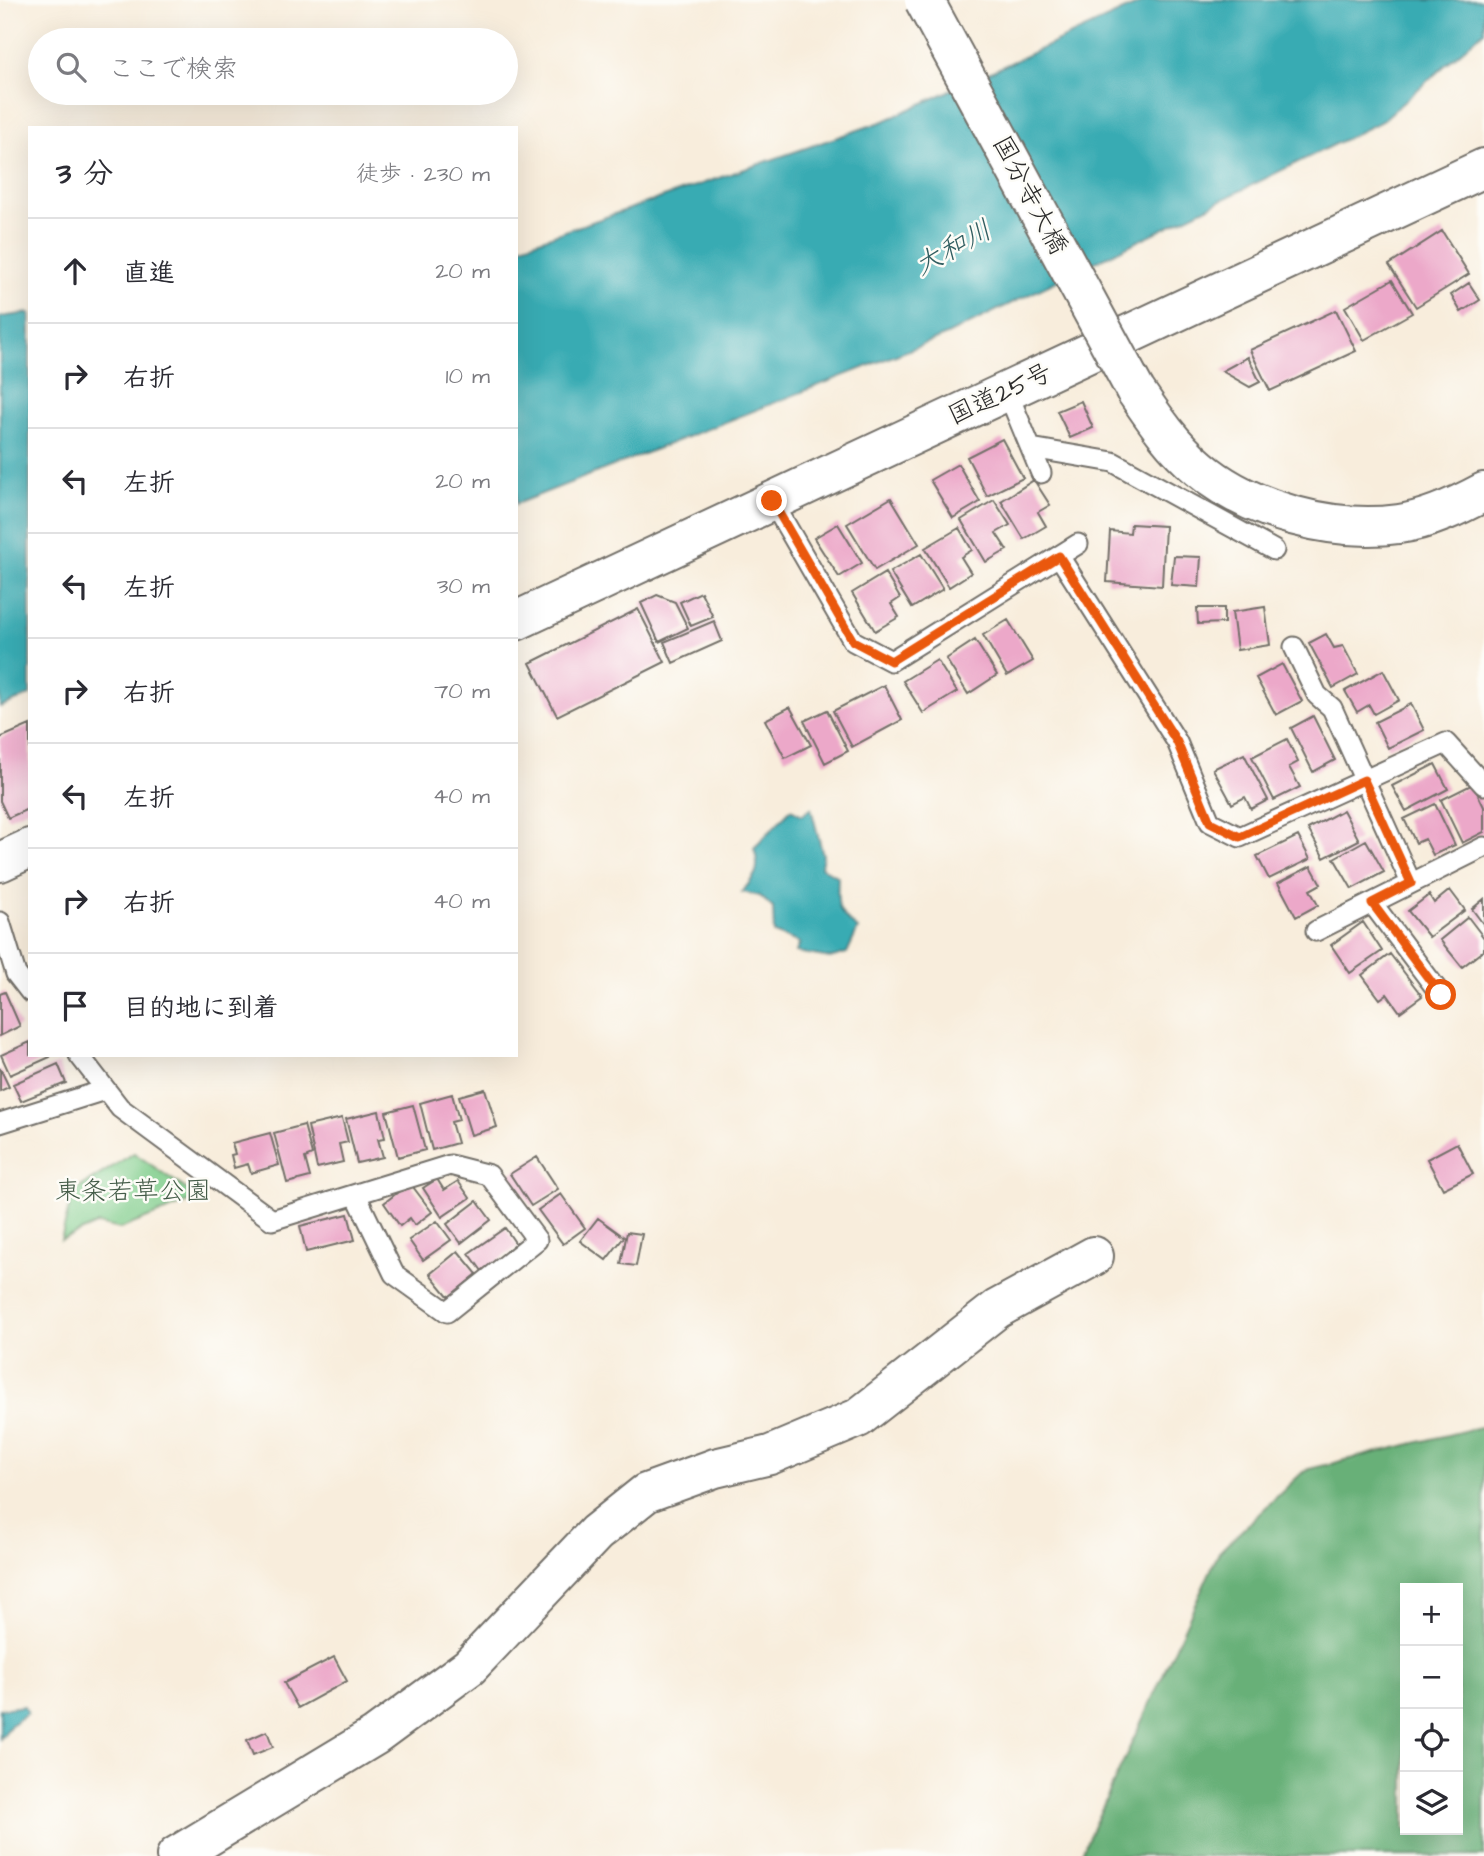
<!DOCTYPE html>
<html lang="ja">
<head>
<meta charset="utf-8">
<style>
  body { margin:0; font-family:"Architects Daughter","Klee One",sans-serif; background:#f2f2f3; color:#2b2b33 }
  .controls { position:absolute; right:21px; bottom:21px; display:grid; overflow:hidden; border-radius:0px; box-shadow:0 7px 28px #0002 }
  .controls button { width:63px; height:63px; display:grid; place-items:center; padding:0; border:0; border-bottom:2px solid #e1e1e2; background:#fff; color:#2b2b33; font:35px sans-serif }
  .stop { position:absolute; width:21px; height:21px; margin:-16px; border:5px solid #ea580c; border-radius:50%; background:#fff }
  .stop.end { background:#ea580c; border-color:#fff; box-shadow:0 2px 7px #0008 }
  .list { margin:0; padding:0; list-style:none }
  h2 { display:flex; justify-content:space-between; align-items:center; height:91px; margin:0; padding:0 28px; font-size:30px }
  h2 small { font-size:23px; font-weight:400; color:#7c7c81 }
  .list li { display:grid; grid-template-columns:46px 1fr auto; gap:21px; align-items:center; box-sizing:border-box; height:105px; padding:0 28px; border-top:2px solid #e1e1e2 }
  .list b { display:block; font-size:26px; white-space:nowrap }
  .list em { font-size:23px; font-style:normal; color:#7c7c81 }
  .icon { flex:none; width:38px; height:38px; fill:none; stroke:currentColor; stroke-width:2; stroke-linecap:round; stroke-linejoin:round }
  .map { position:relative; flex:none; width:1484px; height:1856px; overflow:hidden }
  .search { position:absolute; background:#fff; box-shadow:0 7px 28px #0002; left:28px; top:28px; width:490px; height:77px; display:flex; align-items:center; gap:18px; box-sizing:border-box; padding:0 24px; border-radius:38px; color:#7c7c81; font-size:26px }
  .panel { position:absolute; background:#fff; box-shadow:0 7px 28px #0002; left:28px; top:126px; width:490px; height:931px; border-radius:0px }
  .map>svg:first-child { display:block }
  .green { fill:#80cd8c; stroke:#567c5c; stroke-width:2 }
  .forest { fill:#68b078; stroke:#4a6e52; stroke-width:2; fill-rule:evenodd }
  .water { fill:#39abb3; stroke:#326b6f; stroke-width:2 }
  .building { fill:#eca8c9 }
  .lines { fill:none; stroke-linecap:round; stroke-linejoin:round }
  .lane-casing { stroke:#736f69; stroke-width:23 }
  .street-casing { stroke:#736f69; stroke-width:42 }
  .secondary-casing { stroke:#736f69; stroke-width:42 }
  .highway-casing { stroke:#736f69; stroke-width:42 }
  .lane { stroke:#fff; stroke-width:19 }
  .street { stroke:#fff; stroke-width:38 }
  .secondary { stroke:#fff; stroke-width:38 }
  .highway { stroke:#fff; stroke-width:38 }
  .secondary-bridge-casing { stroke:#736f69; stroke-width:42; stroke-linecap:butt }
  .secondary-bridge { stroke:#fff; stroke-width:38 }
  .route { stroke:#ea580c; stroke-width:9 }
  .labels { text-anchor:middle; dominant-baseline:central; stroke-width:5; stroke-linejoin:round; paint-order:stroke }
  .street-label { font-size:26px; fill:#2b2b2b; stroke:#fdfcf7 }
  .park-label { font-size:26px; fill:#445c48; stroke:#fdfcf7 }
  .water-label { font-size:28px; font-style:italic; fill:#315e61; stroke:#fdfcf7 }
</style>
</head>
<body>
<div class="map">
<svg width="1484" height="1856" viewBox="0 0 1484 1856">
  <rect width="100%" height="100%" fill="#fdfcf7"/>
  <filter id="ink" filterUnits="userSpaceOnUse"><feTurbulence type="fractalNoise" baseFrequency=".0143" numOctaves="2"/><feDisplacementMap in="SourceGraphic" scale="14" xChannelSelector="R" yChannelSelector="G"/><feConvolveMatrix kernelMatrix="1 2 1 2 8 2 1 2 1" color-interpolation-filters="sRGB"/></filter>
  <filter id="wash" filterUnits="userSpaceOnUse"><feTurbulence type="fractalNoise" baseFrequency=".00686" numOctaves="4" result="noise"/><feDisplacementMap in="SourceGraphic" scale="28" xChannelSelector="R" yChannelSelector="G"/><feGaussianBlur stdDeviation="1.57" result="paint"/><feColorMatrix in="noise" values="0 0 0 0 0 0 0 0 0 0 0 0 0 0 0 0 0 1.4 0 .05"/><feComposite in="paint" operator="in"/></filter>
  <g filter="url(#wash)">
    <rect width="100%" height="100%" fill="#f8eddc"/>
    <path class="green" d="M 134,1153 L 199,1198 L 120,1229 L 98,1224 L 61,1240 L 73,1192 Z"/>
    <path class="forest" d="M 1484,1426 L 1484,1856 L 1080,1856 L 1219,1552 L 1305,1470 ZM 1405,1588 L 1458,1588 L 1458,1830 L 1405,1830 Z"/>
    <path class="water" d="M 1147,0 L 1484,0 L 1484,31 L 1382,121 L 947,335 L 516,504 L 516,248 L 884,121 Z
      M 30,313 L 30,695 L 0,707 L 0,317 Z
      M 811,808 L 823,855 L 821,867 L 838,877 C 837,905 835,912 858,929 L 847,953 L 830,958 L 796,952 L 800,943 L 774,933 L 773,908 L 760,896 L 742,892 C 756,875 761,871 754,848 L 791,809 L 802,815 Z
      M 24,1706 L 27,1713 L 12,1724 L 0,1739 L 0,1709 Z"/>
    <g id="blocks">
      <path class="building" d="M 1442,231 L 1469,274 L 1416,307 L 1389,265 Z
        M 1392,280 L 1412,313 L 1364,340 L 1345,307 Z
        M 1469,283 L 1480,300 L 1461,312 L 1451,295 Z
        M 1336,310 L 1356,351 L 1270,391 L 1250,350 Z
        M 1248,357 L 1260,382 L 1250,387 L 1222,371 Z
        M 1081,401 L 1093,428 L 1070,438 L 1057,411 Z
        M 1002,439 L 1023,478 L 987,496 L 967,457 Z
        M 958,464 L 980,502 L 953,518 L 930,480 Z
        M 1034,480 L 1050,505 L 1038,512 L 1046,526 L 1024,539 L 1001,501 Z
        M 891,498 L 919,544 L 875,570 L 847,524 Z
        M 994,500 L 1010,525 L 996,533 L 1007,550 L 986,562 L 961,520 Z
        M 838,524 L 862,563 L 839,577 L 814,538 Z
        M 1131,524 L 1165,526 L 1162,586 L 1107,582 L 1110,531 L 1130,533 Z
        M 959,528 L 972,550 L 961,557 L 971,573 L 949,587 L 925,548 Z
        M 921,554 L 943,589 L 912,608 L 890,572 Z
        M 1174,556 L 1201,557 L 1199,587 L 1171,585 Z
        M 885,573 L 900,598 L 891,604 L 899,617 L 875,631 L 852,593 Z
        M 701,592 L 713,617 L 691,626 L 680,602 Z
        M 657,595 L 675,602 L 688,628 L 659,642 L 641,603 Z
        M 1265,607 L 1270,645 L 1237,650 L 1232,612 Z
        M 1197,608 L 1224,608 L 1224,623 L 1198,624 Z
        M 638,609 L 665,662 L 557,716 L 530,663 Z
        M 1008,620 L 1033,661 L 1007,676 L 983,635 Z
        M 714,621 L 722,641 L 673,663 L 664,642 Z
        M 1326,634 L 1334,648 L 1343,646 L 1358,674 L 1333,688 L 1309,643 Z
        M 975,640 L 997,675 L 968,694 L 946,659 Z
        M 937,660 L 957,692 L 923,713 L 903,681 Z
        M 1282,664 L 1302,701 L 1276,715 L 1256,678 Z
        M 1383,670 L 1399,700 L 1374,714 L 1369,705 L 1357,712 L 1345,691 Z
        M 884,685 L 902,720 L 852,747 L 833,711 Z
        M 1411,704 L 1424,730 L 1388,748 L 1375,722 Z
        M 790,707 L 811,745 L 785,758 L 765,720 Z
        M 827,710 L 848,751 L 825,763 L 804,721 Z
        M 1313,716 L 1335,760 L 1313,772 L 1291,728 Z
        M 30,725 L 30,808 L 8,818 L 0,801 L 0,738 Z
        M 1287,739 L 1298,762 L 1289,767 L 1300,787 L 1274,800 L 1252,757 Z
        M 1244,754 L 1268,800 L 1251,809 L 1245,797 L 1232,804 L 1213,769 Z
        M 1435,764 L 1448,789 L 1406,811 L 1392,786 Z
        M 1473,784 L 1484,807 L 1484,832 L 1462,843 L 1441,800 Z
        M 1435,804 L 1455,845 L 1433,855 L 1425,839 L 1416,843 L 1404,819 Z
        M 1343,810 L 1359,840 L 1324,858 L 1308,829 Z
        M 1298,836 L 1310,859 L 1269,879 L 1257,856 Z
        M 1366,840 L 1384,872 L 1352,889 L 1334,858 Z
        M 1311,866 L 1321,884 L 1310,890 L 1318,905 L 1296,917 L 1278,883 Z
        M 1450,890 L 1465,910 L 1429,937 L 1408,911 L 1429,895 L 1434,903 Z
        M 1484,899 L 1484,925 L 1472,909 Z
        M 1468,917 L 1484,938 L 1484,950 L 1462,967 L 1440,940 Z
        M 1363,922 L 1382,951 L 1350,973 L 1331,945 Z
        M 1390,954 L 1422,996 L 1400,1012 L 1387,994 L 1380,999 L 1362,975 Z
        M 5,992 L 20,1026 L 0,1036 L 0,994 Z
        M 30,1042 L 30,1055 L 49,1055 L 50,1057 L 10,1075 L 1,1055 Z
        M 58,1064 L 66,1083 L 21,1101 L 13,1084 Z
        M 0,1068 L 9,1087 L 0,1091 Z
        M 485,1089 L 497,1127 L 471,1135 L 459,1096 Z
        M 452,1094 L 459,1120 L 451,1122 L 457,1143 L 432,1150 L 420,1103 Z
        M 413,1105 L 425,1150 L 398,1157 L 386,1112 Z
        M 379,1111 L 385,1138 L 378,1139 L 383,1157 L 357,1163 L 346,1119 Z
        M 342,1118 L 348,1142 L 339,1144 L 343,1162 L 317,1168 L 308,1126 Z
        M 304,1125 L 312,1155 L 305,1158 L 310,1177 L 287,1183 L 274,1133 Z
        M 270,1133 L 279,1165 L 251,1173 L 248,1164 L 234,1168 L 231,1155 L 235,1154 L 232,1143 Z
        M 1457,1143 L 1473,1174 L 1443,1189 L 1427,1159 Z
        M 537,1157 L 558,1189 L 531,1206 L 510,1174 Z
        M 437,1179 L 444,1190 L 458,1181 L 470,1198 L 442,1217 L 423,1188 Z
        M 410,1183 L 432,1212 L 415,1225 L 410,1218 L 400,1226 L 384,1203 Z
        M 561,1194 L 585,1228 L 563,1244 L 538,1210 Z
        M 477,1201 L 491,1220 L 461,1243 L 447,1224 Z
        M 348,1214 L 355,1240 L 306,1252 L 300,1226 Z
        M 598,1218 L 624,1237 L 606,1260 L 580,1241 Z
        M 437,1221 L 451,1240 L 423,1260 L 409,1240 Z
        M 505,1228 L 518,1247 L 482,1271 L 469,1253 Z
        M 627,1232 L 642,1234 L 636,1266 L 621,1264 Z
        M 458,1251 L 477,1274 L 449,1297 L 430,1274 Z
        M 334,1657 L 347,1681 L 298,1708 L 284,1683 Z
        M 267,1731 L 273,1747 L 253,1755 L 247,1740 Z"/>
    </g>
  </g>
  <g filter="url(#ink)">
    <use href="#blocks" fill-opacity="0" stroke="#736f69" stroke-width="2"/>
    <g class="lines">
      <g class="lane-casing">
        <path id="lane" d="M 1007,391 L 1041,473
          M 1031,448 L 1113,462 L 1274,550
          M 772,501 L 853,641 L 891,661 L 1078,544
          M 1059,556 L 1177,742 L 1210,822 L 1240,837 L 1446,743 L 1484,785
          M 1294,647 L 1317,695 L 1332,708 L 1411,883
          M 1372,903 L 1441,995
          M 0,922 L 16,974 L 30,992
          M 1316,931 L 1484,847
          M 79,1055 L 120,1108 L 272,1220 L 450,1165 L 489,1175 L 537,1240 L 447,1312 L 394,1274 L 356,1195
          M 0,1123 L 105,1090"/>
      </g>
      <g class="street-casing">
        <path id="street" d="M 176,1856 L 375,1736 L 469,1667 L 596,1533 L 646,1493 L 715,1468 L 770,1455 L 858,1418 L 997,1309 L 1094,1256"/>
      </g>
      <g class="secondary-casing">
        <path id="secondary" d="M 1135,390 C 1154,418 1172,445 1199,468 C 1249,511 1334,533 1399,524 C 1429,520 1458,506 1484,492"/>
      </g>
      <g class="highway-casing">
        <path id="highway" d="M 516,621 L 1484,168
          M 0,862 L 30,848"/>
      </g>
      <use href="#lane" class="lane"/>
      <use href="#street" class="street"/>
      <use href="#secondary" class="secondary"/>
      <use href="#highway" class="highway"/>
      <g class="secondary-bridge-casing">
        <path id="secondary-bridge" d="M 924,0 L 1135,390"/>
      </g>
      <use href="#secondary-bridge" class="secondary-bridge"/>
    </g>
  </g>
  <g class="lines" filter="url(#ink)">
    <path class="route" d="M 772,501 L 853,641 L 891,661 L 1059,556 L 1177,742 L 1210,822 L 1240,837 L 1364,780 L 1411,883 L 1372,903 L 1441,995"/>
  </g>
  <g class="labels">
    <g class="street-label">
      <text transform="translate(1030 195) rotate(62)">国分寺大橋</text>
      <text transform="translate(1000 394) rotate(-25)">国道25号</text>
    </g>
    <g class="park-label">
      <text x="133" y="1191">東条若草公園</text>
    </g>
    <g class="water-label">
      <text transform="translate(953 248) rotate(-29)">大和川</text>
    </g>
  </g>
</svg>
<div class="controls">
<button>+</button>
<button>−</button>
<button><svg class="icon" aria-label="locate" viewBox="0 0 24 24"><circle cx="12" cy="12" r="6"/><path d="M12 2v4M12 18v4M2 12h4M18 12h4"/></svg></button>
<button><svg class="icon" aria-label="layers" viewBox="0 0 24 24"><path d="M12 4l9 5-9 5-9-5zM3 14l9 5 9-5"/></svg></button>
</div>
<div class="stop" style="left:1441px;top:995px"></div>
<div class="stop end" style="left:772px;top:501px"></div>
<div class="search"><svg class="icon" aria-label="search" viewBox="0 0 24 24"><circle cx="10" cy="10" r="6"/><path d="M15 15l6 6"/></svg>ここで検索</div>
<section class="panel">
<h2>3 分<small>徒歩 · 230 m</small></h2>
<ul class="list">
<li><svg class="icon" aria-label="ahead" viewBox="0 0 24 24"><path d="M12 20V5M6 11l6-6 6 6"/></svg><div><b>直進</b></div><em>20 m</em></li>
<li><svg class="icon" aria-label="right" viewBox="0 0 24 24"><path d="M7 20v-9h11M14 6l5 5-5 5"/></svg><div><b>右折</b></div><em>10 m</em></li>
<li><svg class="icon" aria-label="left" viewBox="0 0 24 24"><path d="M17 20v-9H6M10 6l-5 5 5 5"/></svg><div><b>左折</b></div><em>20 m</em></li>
<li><svg class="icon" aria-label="left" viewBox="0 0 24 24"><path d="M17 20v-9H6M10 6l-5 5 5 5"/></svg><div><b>左折</b></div><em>30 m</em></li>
<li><svg class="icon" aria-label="right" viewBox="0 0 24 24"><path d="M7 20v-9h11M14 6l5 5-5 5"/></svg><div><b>右折</b></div><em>70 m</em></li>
<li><svg class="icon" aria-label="left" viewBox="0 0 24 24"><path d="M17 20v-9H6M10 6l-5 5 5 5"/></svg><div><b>左折</b></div><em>40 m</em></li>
<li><svg class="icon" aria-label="right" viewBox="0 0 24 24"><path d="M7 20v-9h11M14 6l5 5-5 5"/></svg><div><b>右折</b></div><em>40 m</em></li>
<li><svg class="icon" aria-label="arrive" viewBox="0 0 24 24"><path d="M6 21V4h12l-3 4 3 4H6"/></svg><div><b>目的地に到着</b></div></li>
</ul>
</section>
</div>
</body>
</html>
